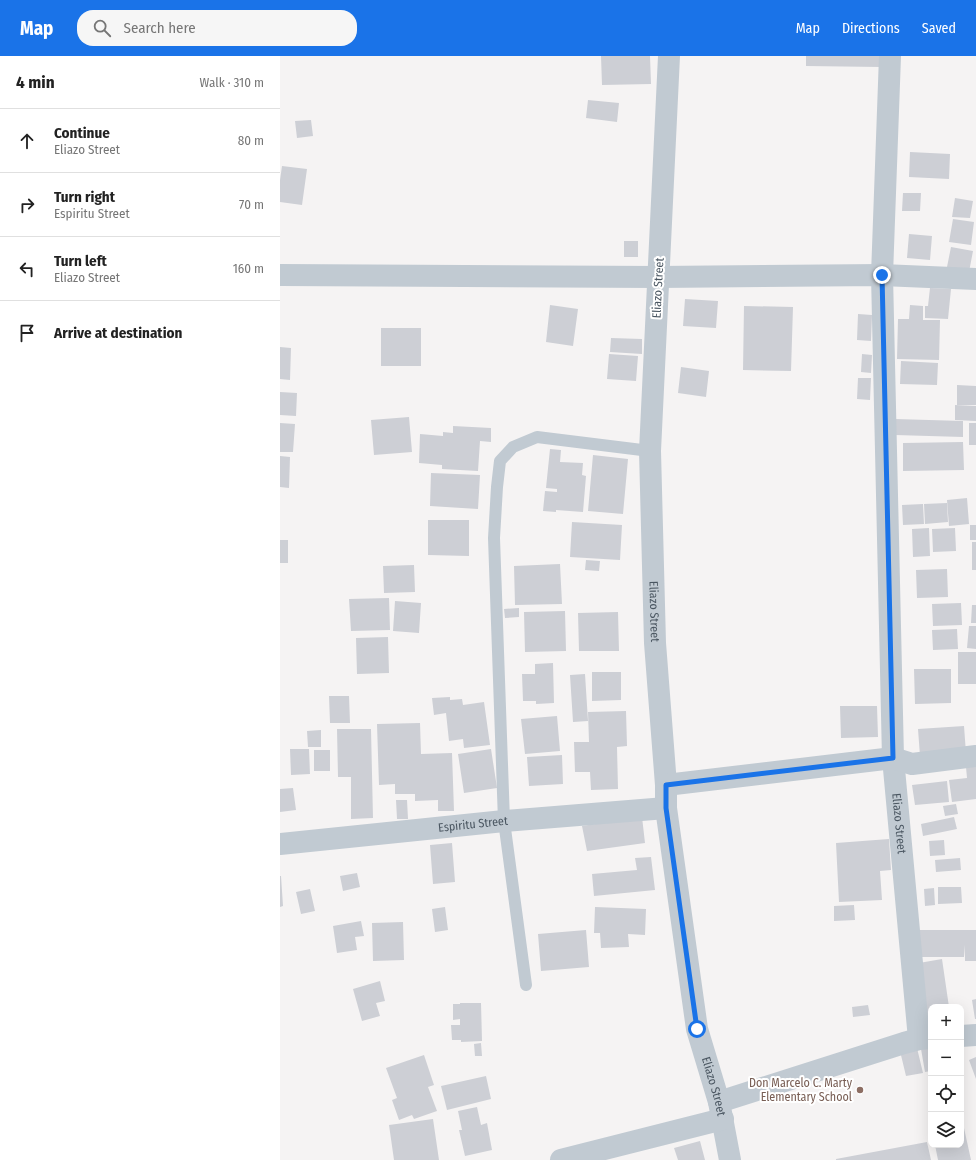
<!DOCTYPE html>
<html lang="en">
<head>
<meta charset="utf-8">
<style>
  body { margin:0; font-family:"Fira Sans Condensed",sans-serif; background:#f6f6f6; color:#222 }
  .controls { position:absolute; right:12px; bottom:12px; display:grid; overflow:hidden; border-radius:8px; box-shadow:0 4px 16px #0002 }
  .controls button { width:36px; height:36px; display:grid; place-items:center; padding:0; border:0; border-bottom:1px solid #e0e0e0; background:#fff; color:#222; font:20px sans-serif }
  .stop { position:absolute; width:12px; height:12px; margin:-9px; border:3px solid #1a73e8; border-radius:50%; background:#fff }
  .stop.end { background:#1a73e8; border-color:#fff; box-shadow:0 1px 4px #0008 }
  .list { margin:0; padding:0; list-style:none }
  h2 { display:flex; justify-content:space-between; align-items:center; height:52px; margin:0; padding:0 16px; font-size:17px }
  h2 small { font-size:13px; font-weight:400; color:#767676 }
  .list li { display:grid; grid-template-columns:26px 1fr auto; gap:12px; align-items:center; box-sizing:border-box; height:64px; padding:0 16px; border-top:1px solid #e0e0e0 }
  .list b { display:block; font-size:15px; white-space:nowrap }
  .list p { margin:0; font-size:13px; white-space:nowrap; color:#767676 }
  .list em { font-size:13px; font-style:normal; color:#767676 }
  .icon { flex:none; width:22px; height:22px; fill:none; stroke:currentColor; stroke-width:2; stroke-linecap:round; stroke-linejoin:round }
  .map { position:relative; flex:none; width:696px; height:1104px; overflow:hidden }
  header { display:flex; align-items:center; gap:24px; box-sizing:border-box; height:56px; padding:0 20px; background:#1a73e8; color:#fff }
  header strong { font-size:19px }
  nav { display:flex; gap:22px; margin-inline-start:auto; font-size:14px }
  .search { width:280px; height:36px; background:#f6f6f6; display:flex; align-items:center; gap:10px; box-sizing:border-box; padding:0 14px; border-radius:16px; color:#767676; font-size:15px }
  main { display:flex }
  aside { flex:1; background:#fff }
  .map>svg:first-child { display:block }
  .building { fill:#cdcfd5 }
  .lines { fill:none; stroke-linecap:round; stroke-linejoin:round }
  .lane { stroke:#c1cad2; stroke-width:12 }
  .street { stroke:#c1cad2; stroke-width:22 }
  .route { stroke:#1a73e8; stroke-width:5 }
  .education-dot { fill:#8d6e63; stroke:#fff; stroke-width:1.5 }
  .labels { text-anchor:middle; dominant-baseline:central; stroke-width:4; stroke-linejoin:round; paint-order:stroke }
  .street-label { font-size:12px; fill:#4a5661; stroke:#fff }
  .education-label { font-size:12px; fill:#785e54; stroke:#fff; text-anchor:end }
</style>
</head>
<body>
<header>
<strong>Map</strong>
<div class="search"><svg class="icon" aria-label="search" viewBox="0 0 24 24"><circle cx="10" cy="10" r="6"/><path d="M15 15l6 6"/></svg>Search here</div>
<nav><a>Map</a><a>Directions</a><a>Saved</a></nav>
</header>
<main>
<aside>
<h2>4 min<small>Walk · 310 m</small></h2>
<ul class="list">
<li><svg class="icon" aria-label="ahead" viewBox="0 0 24 24"><path d="M12 20V5M6 11l6-6 6 6"/></svg><div><b>Continue</b><p>Eliazo Street</p></div><em>80 m</em></li>
<li><svg class="icon" aria-label="right" viewBox="0 0 24 24"><path d="M7 20v-9h11M14 6l5 5-5 5"/></svg><div><b>Turn right</b><p>Espiritu Street</p></div><em>70 m</em></li>
<li><svg class="icon" aria-label="left" viewBox="0 0 24 24"><path d="M17 20v-9H6M10 6l-5 5 5 5"/></svg><div><b>Turn left</b><p>Eliazo Street</p></div><em>160 m</em></li>
<li><svg class="icon" aria-label="arrive" viewBox="0 0 24 24"><path d="M6 21V4h12l-3 4 3 4H6"/></svg><div><b>Arrive at destination</b></div></li>
</ul>
</aside>
<div class="map">
<svg width="696" height="1104" viewBox="0 0 696 1104">
  <rect width="100%" height="100%" fill="#f5f3f3"/>
  <path class="building" d="M 321,0 L 370,0 L 371,28 L 322,29 Z
    M 526,0 L 603,0 L 601,11 L 526,10 Z
    M 308,44 L 339,47 L 337,66 L 306,62 Z
    M 31,64 L 33,80 L 17,82 L 15,65 Z
    M 630,96 L 670,98 L 669,123 L 629,121 Z
    M 2,110 L 27,113 L 22,149 L 0,146 L 0,124 Z
    M 623,137 L 641,137 L 640,155 L 622,155 Z
    M 675,142 L 693,145 L 690,162 L 672,161 Z
    M 673,163 L 694,166 L 691,189 L 669,186 Z
    M 629,178 L 652,180 L 650,204 L 627,202 Z
    M 344,185 L 358,185 L 358,201 L 344,201 Z
    M 671,191 L 693,195 L 689,216 L 667,211 Z
    M 650,232 L 671,233 L 668,263 L 645,262 L 645,250 L 648,250 Z
    M 405,243 L 438,245 L 436,272 L 403,270 Z
    M 270,249 L 298,253 L 293,290 L 266,286 Z
    M 630,249 L 643,250 L 643,264 L 660,264 L 659,304 L 617,303 L 618,263 L 629,263 Z
    M 464,250 L 513,251 L 511,315 L 463,314 Z
    M 578,258 L 592,259 L 591,285 L 577,284 Z
    M 101,272 L 141,272 L 141,310 L 101,310 Z
    M 331,282 L 362,283 L 362,298 L 330,296 Z
    M 0,291 L 11,292 L 10,324 L 0,323 Z
    M 329,298 L 358,300 L 356,325 L 327,323 Z
    M 582,298 L 592,299 L 591,317 L 581,316 Z
    M 621,305 L 658,307 L 657,329 L 620,328 Z
    M 401,311 L 429,315 L 426,341 L 398,337 Z
    M 578,322 L 591,322 L 590,344 L 577,343 Z
    M 677,329 L 696,330 L 696,349 L 677,349 Z
    M 0,336 L 17,337 L 16,360 L 0,359 Z
    M 675,349 L 696,350 L 696,365 L 675,364 Z
    M 129,361 L 132,396 L 94,399 L 91,364 Z
    M 615,363 L 683,365 L 683,381 L 615,379 Z
    M 0,367 L 15,368 L 13,396 L 0,396 Z
    M 689,367 L 696,367 L 696,389 L 689,389 Z
    M 173,370 L 211,372 L 211,386 L 200,385 L 198,415 L 162,413 L 162,409 L 139,407 L 140,378 L 163,380 L 163,376 L 173,377 Z
    M 683,386 L 684,414 L 623,415 L 623,387 Z
    M 270,393 L 281,394 L 280,406 L 303,407 L 302,419 L 306,420 L 303,456 L 276,454 L 276,456 L 263,455 L 265,435 L 277,436 L 277,433 L 266,432 Z
    M 313,399 L 348,403 L 343,458 L 308,455 Z
    M 0,400 L 10,401 L 9,432 L 0,431 Z
    M 151,417 L 200,419 L 198,453 L 150,450 Z
    M 687,442 L 689,468 L 669,470 L 667,444 Z
    M 667,447 L 668,466 L 645,468 L 644,448 Z
    M 643,448 L 644,468 L 623,469 L 622,449 Z
    M 148,464 L 189,464 L 189,500 L 148,499 Z
    M 292,466 L 342,469 L 340,504 L 290,501 Z
    M 690,469 L 696,469 L 696,484 L 690,484 Z
    M 649,472 L 650,500 L 633,501 L 632,473 Z
    M 675,472 L 676,495 L 653,496 L 652,473 Z
    M 0,484 L 8,484 L 8,507 L 0,507 Z
    M 692,486 L 696,486 L 696,514 L 692,514 Z
    M 306,504 L 320,505 L 319,515 L 305,514 Z
    M 280,508 L 282,548 L 235,549 L 234,510 Z
    M 134,509 L 135,536 L 104,537 L 103,510 Z
    M 667,513 L 668,541 L 637,542 L 636,514 Z
    M 109,542 L 110,574 L 71,575 L 69,543 Z
    M 115,545 L 141,547 L 139,577 L 113,575 Z
    M 681,547 L 682,569 L 653,570 L 652,548 Z
    M 692,549 L 696,549 L 696,567 L 691,567 Z
    M 239,552 L 239,561 L 225,562 L 224,553 Z
    M 285,555 L 286,595 L 245,596 L 244,556 Z
    M 338,556 L 339,595 L 299,595 L 298,557 Z
    M 689,570 L 696,570 L 696,593 L 687,592 Z
    M 677,573 L 678,593 L 653,594 L 652,574 Z
    M 108,581 L 109,617 L 77,618 L 76,582 Z
    M 678,596 L 696,596 L 696,628 L 678,628 Z
    M 273,607 L 274,647 L 256,648 L 256,645 L 243,645 L 242,618 L 255,618 L 255,608 Z
    M 634,613 L 671,613 L 671,647 L 635,648 Z
    M 312,616 L 341,616 L 341,644 L 312,645 Z
    M 305,618 L 308,665 L 293,666 L 290,619 Z
    M 49,640 L 69,640 L 70,667 L 50,667 Z
    M 170,641 L 170,644 L 182,643 L 183,649 L 204,646 L 210,689 L 184,692 L 183,683 L 169,685 L 166,657 L 154,659 L 152,642 Z
    M 560,650 L 597,650 L 598,681 L 561,682 Z
    M 346,655 L 347,690 L 337,691 L 338,733 L 311,734 L 310,716 L 295,716 L 294,686 L 309,686 L 308,656 Z
    M 277,660 L 280,695 L 245,698 L 241,663 Z
    M 140,667 L 141,698 L 172,697 L 174,755 L 158,755 L 158,744 L 135,745 L 135,738 L 115,738 L 115,728 L 99,729 L 97,668 Z
    M 684,670 L 686,697 L 640,700 L 638,673 Z
    M 57,673 L 91,673 L 93,762 L 71,763 L 71,721 L 58,721 Z
    M 41,674 L 41,691 L 28,691 L 27,675 Z
    M 10,693 L 29,693 L 30,718 L 11,719 Z
    M 211,693 L 217,732 L 184,737 L 178,698 Z
    M 34,694 L 50,694 L 50,715 L 34,715 Z
    M 282,699 L 283,728 L 249,730 L 247,701 Z
    M 696,710 L 696,743 L 672,746 L 669,724 L 687,722 L 686,711 Z
    M 667,725 L 669,746 L 635,749 L 632,729 Z
    M 13,732 L 16,754 L 0,756 L 0,733 Z
    M 116,744 L 127,744 L 128,763 L 117,763 Z
    M 676,748 L 678,758 L 665,760 L 663,750 Z
    M 362,761 L 365,787 L 307,795 L 302,770 Z
    M 674,761 L 677,773 L 643,780 L 641,768 Z
    M 609,783 L 611,814 L 600,815 L 602,844 L 559,846 L 556,787 Z
    M 664,784 L 665,799 L 650,800 L 649,785 Z
    M 172,787 L 175,826 L 153,828 L 150,789 Z
    M 371,801 L 375,834 L 314,840 L 312,818 L 357,814 L 355,802 Z
    M 680,802 L 681,814 L 656,816 L 655,804 Z
    M 77,817 L 80,831 L 63,835 L 60,820 Z
    M 0,820 L 1,820 L 3,850 L 0,851 Z
    M 658,831 L 681,831 L 682,847 L 658,848 Z
    M 654,832 L 655,849 L 645,850 L 644,833 Z
    M 30,833 L 35,855 L 21,858 L 16,836 Z
    M 574,849 L 575,864 L 554,865 L 554,850 Z
    M 165,851 L 168,874 L 155,876 L 152,853 Z
    M 315,851 L 366,853 L 365,879 L 348,878 L 349,891 L 321,892 L 320,877 L 314,877 Z
    M 81,865 L 84,880 L 75,881 L 77,894 L 57,897 L 53,870 Z
    M 123,866 L 124,904 L 93,905 L 92,867 Z
    M 306,874 L 309,911 L 261,915 L 258,878 Z
    M 638,874 L 696,874 L 696,905 L 685,905 L 685,889 L 684,901 L 638,901 Z
    M 662,903 L 669,951 L 651,951 L 651,971 L 648,971 L 639,907 Z
    M 100,925 L 105,945 L 96,947 L 100,960 L 82,965 L 73,933 Z
    M 696,943 L 696,963 L 695,963 L 692,944 Z
    M 180,947 L 201,947 L 202,985 L 181,986 L 181,984 L 172,984 L 171,969 L 180,969 L 180,963 L 173,964 L 173,948 L 180,948 Z
    M 588,949 L 590,959 L 573,961 L 572,951 Z
    M 201,987 L 202,1000 L 195,1000 L 194,988 Z
    M 651,991 L 651,1015 L 645,1016 L 641,993 Z
    M 637,992 L 643,1017 L 626,1020 L 620,995 Z
    M 144,999 L 154,1029 L 148,1031 L 157,1055 L 134,1063 L 132,1059 L 119,1064 L 112,1044 L 117,1042 L 106,1012 Z
    M 696,1001 L 696,1023 L 689,1004 Z
    M 206,1020 L 211,1043 L 167,1054 L 161,1030 Z
    M 197,1051 L 201,1069 L 207,1067 L 212,1094 L 185,1100 L 179,1074 L 182,1074 L 178,1055 Z
    M 153,1063 L 159,1104 L 114,1104 L 109,1069 Z
    M 681,1072 L 684,1072 L 691,1104 L 658,1104 L 655,1089 L 681,1089 Z
    M 420,1085 L 425,1104 L 398,1104 L 394,1092 Z
    M 647,1086 L 651,1104 L 556,1104 L 556,1103 Z"/>
  <g class="lines">
    <path class="lane" d="M 246,929 L 224,765 L 214,482 L 217,431 L 220,405 L 233,391 L 257,381 L 370,395"/>
    <g class="street">
      <path id="s1" d="M 389,0 L 370,395 L 375,587 L 386,729 L 386,752 L 417,973 L 439,1046 L 450,1104"/>
      <path id="s2" d="M 610,0 L 602,219 L 613,702 L 639,983"/>
      <path d="M 0,219 L 378,221 L 602,219 L 696,223"/>
      <path d="M 386,729 L 613,702 L 632,708 L 696,700"/>
      <path id="s3" d="M 0,788 L 224,765 L 386,752"/>
      <path d="M 681,980 L 696,979"/>
      <path d="M 439,1046 L 624,987 L 639,983 L 651,982"/>
      <path d="M 281,1104 L 443,1063"/>
    </g>
  </g>
  <g class="lines">
    <path class="route" d="M 417,973 L 386,752 L 386,729 L 613,702 L 602,219"/>
  </g>
  <circle class="education-dot" cx="580" cy="1034" r="4"/>
  <g class="labels">
    <g class="street-label">
      <text transform="translate(378 232) rotate(-87)">Eliazo Street</text>
      <text stroke="none"><textPath href="#s1" startOffset="556">Eliazo Street</textPath></text>
      <text stroke="none"><textPath href="#s2" startOffset="768">Eliazo Street</textPath></text>
      <text stroke="none"><textPath href="#s3" startOffset="194">Espiritu Street</textPath></text>
      <text stroke="none"><textPath href="#s1" startOffset="1036">Eliazo Street</textPath></text>
    </g>
    <g class="education-label">
      <text x="572" y="1027">Don Marcelo C. Marty<tspan x="572" dy="14">Elementary School</tspan></text>
    </g>
  </g>
</svg>
<div class="controls">
<button>+</button>
<button>−</button>
<button><svg class="icon" aria-label="locate" viewBox="0 0 24 24"><circle cx="12" cy="12" r="6"/><path d="M12 2v4M12 18v4M2 12h4M18 12h4"/></svg></button>
<button><svg class="icon" aria-label="layers" viewBox="0 0 24 24"><path d="M12 4l9 5-9 5-9-5zM3 14l9 5 9-5"/></svg></button>
</div>
<div class="stop" style="left:417px;top:973px"></div>
<div class="stop end" style="left:602px;top:219px"></div>
</div>
</main>
</body>
</html>
